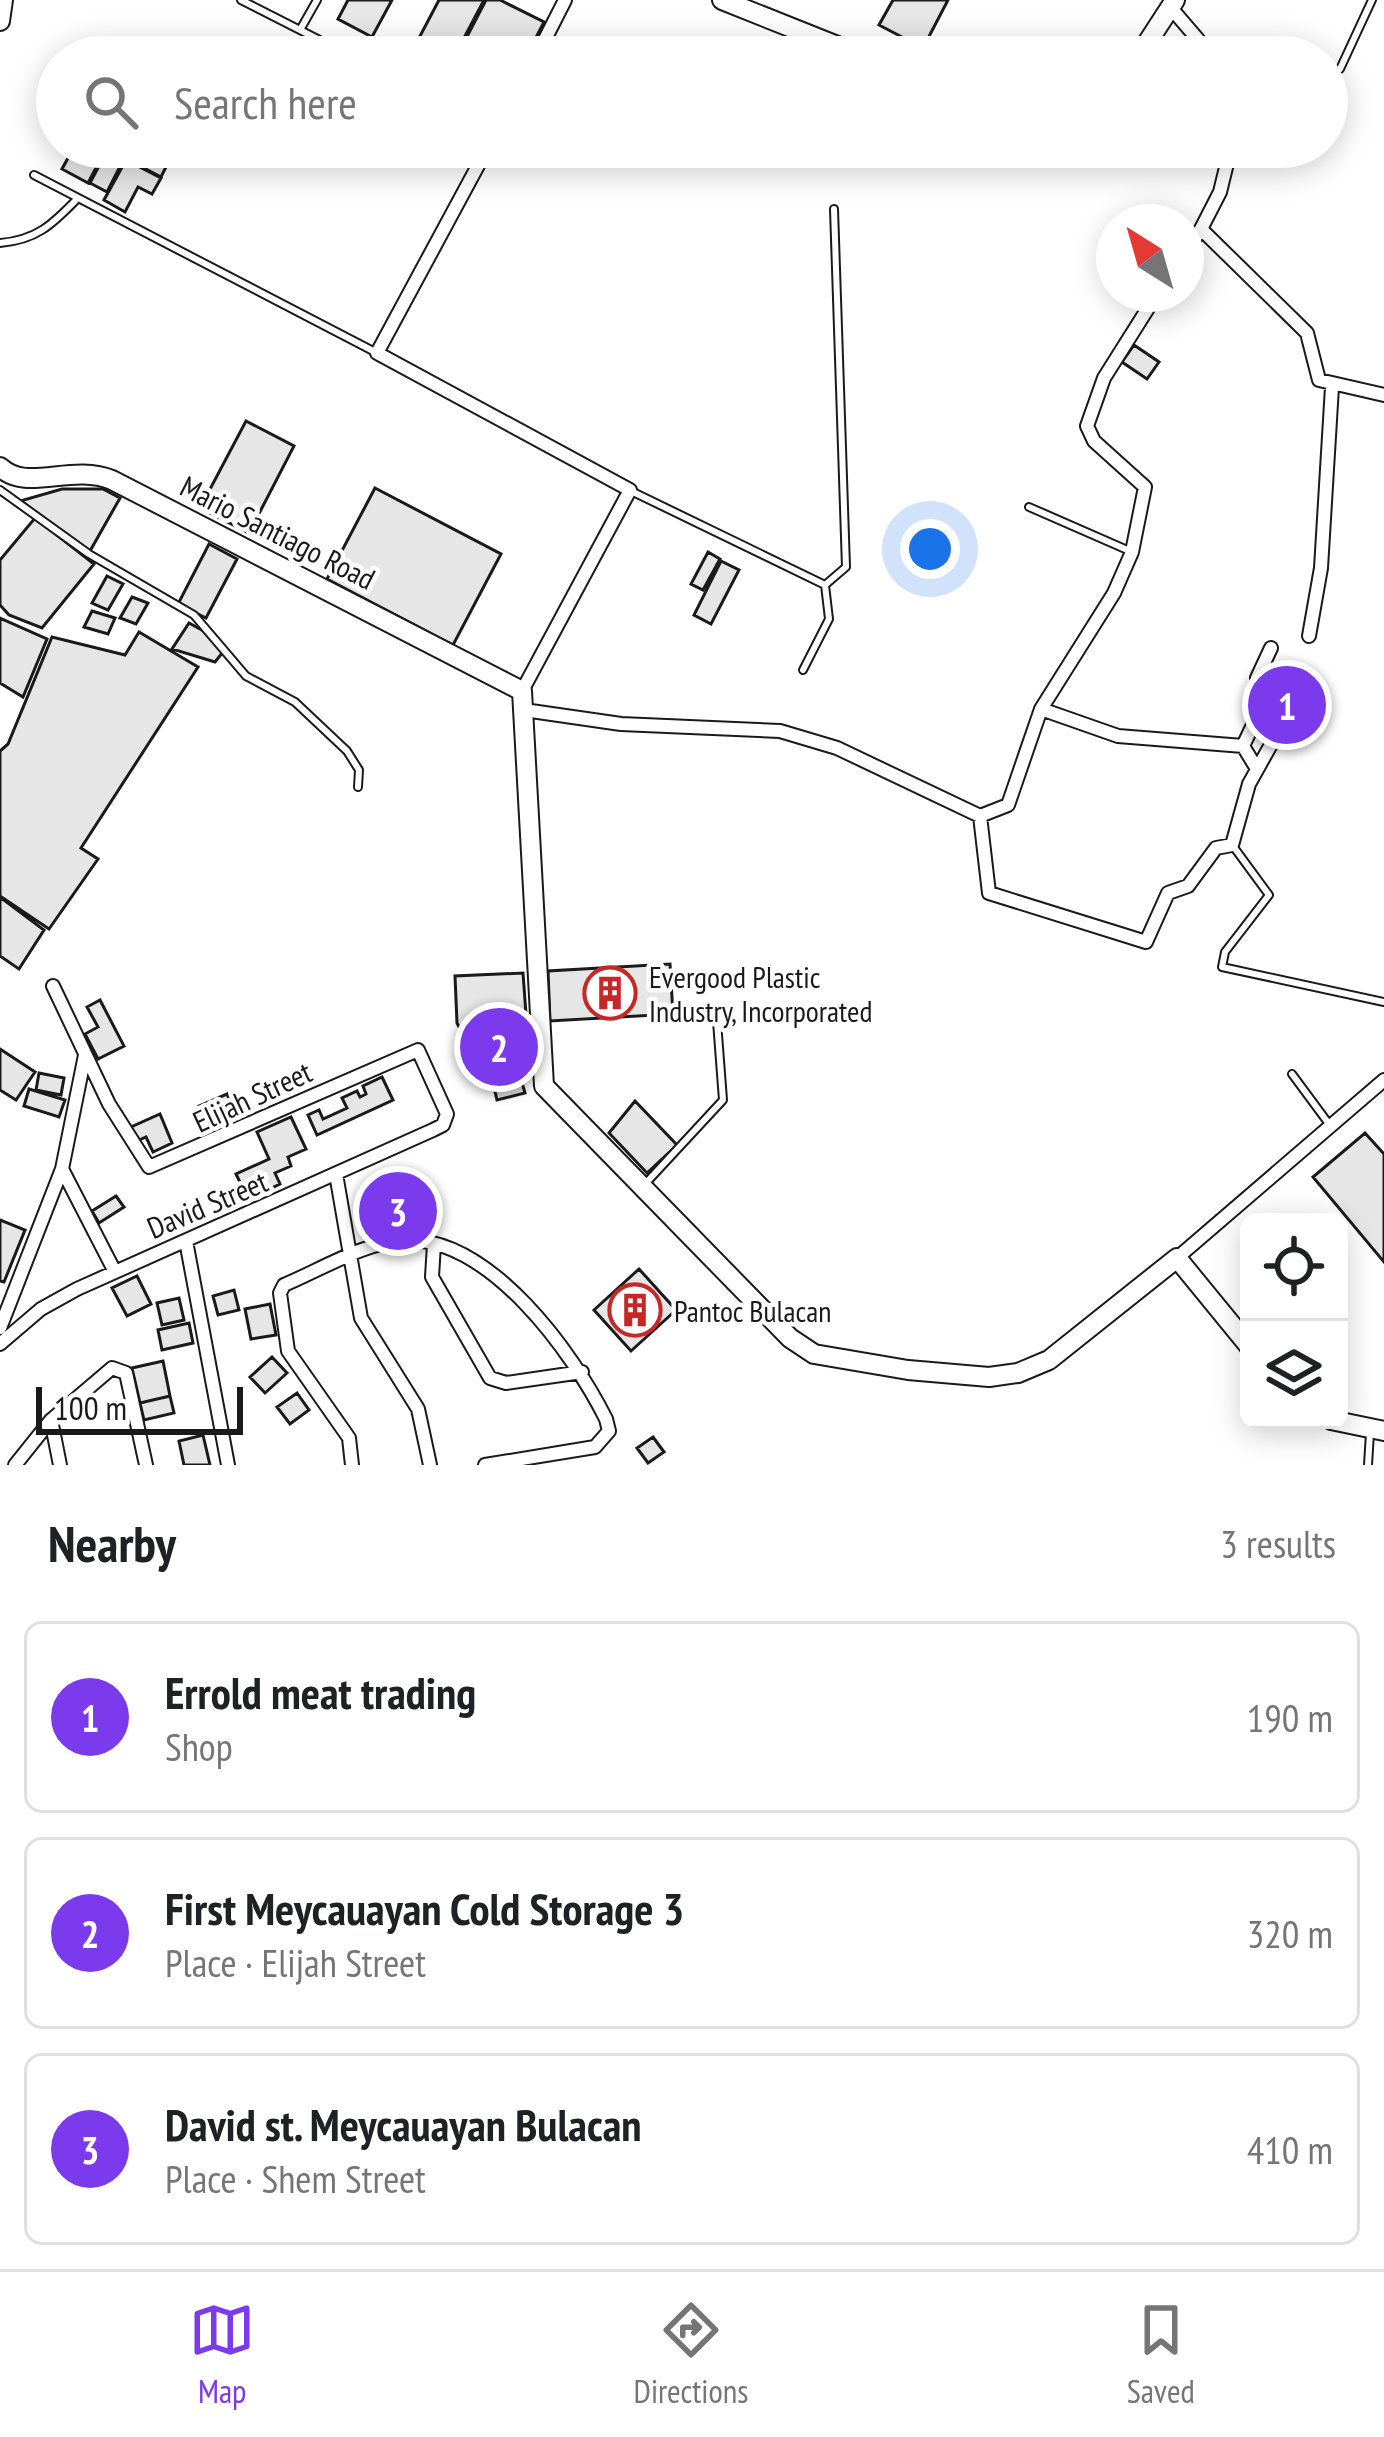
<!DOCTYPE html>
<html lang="en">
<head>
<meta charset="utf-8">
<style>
  body { margin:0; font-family:"PT Sans Narrow",sans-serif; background:#f6f6f6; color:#202124 }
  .controls { position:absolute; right:36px; bottom:36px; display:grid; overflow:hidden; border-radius:18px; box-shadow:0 6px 30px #0003 }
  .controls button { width:108px; height:108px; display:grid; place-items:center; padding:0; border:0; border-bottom:3px solid #e0e0e0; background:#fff; color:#202124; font:60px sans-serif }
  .compass { position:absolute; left:1096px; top:204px; width:108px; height:108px; border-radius:50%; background:#fff; box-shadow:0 6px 30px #0003; rotate:323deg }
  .scale { position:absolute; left:36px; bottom:30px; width:207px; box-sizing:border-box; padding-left:12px; border:6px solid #1a1a1a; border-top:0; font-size:33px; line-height:42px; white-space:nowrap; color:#1a1a1a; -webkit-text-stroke:9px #fff; paint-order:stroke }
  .you { position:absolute; left:930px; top:549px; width:42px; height:42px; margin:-30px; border:9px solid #fff; border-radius:50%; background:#1a73e8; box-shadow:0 0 0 18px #1a73e833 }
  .badge { display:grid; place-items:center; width:78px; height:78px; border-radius:50%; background:#7c3aed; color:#fff; font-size:39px; font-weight:700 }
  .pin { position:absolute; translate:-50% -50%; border:6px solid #fff; box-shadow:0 3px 12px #0006 }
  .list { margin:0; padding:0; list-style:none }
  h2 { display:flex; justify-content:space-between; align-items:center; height:156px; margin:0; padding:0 48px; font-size:51px }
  h2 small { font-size:39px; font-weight:400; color:#757577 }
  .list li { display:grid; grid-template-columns:78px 1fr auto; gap:36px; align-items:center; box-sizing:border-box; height:192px; margin:0 24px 24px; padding:0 24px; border:3px solid #e0e0e0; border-radius:18px }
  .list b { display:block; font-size:45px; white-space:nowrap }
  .list p { margin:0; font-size:39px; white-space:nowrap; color:#757577 }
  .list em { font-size:39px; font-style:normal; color:#757577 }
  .icon { flex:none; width:66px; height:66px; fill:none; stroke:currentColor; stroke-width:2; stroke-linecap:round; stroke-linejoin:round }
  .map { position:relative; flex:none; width:1384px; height:1465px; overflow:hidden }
  .search { position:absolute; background:#fff; box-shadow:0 6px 30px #0003; left:36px; right:36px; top:36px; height:132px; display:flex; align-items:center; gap:30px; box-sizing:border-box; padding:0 42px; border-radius:66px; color:#757577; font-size:45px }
  .sheet { height:804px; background:#fff }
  nav { display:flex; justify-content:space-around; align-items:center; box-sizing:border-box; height:168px; border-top:3px solid #e0e0e0; background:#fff; font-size:33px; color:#757577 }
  nav a { display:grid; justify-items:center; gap:6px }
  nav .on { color:#7c3aed }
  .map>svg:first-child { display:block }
  .building { fill:#e6e6e6; stroke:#1a1a1a; stroke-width:3 }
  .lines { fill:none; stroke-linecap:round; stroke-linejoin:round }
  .lane-casing { stroke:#1a1a1a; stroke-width:10 }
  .street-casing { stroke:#1a1a1a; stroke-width:16 }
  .secondary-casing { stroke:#1a1a1a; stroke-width:22 }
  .lane { stroke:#fff; stroke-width:6 }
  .street { stroke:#fff; stroke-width:12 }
  .secondary { stroke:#fff; stroke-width:18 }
  .labels { text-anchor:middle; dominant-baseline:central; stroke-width:9; stroke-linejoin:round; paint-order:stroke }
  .street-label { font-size:30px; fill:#1a1a1a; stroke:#fff }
  .poi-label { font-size:30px; fill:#1a1a1a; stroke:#fff; text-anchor:start }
</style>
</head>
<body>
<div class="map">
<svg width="1384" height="1465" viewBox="0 0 1384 1465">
  <rect width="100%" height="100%" fill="#fff"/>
  <path class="building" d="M 348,0 L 392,0 L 372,37 L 338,19 Z
    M 439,0 L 484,0 L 454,57 L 409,57 Z
    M 486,0 L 500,0 L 544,22 L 526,57 L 459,52 Z
    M 893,0 L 948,0 L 923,48 L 879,25 Z
    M 74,147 L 107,147 L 88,183 L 62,169 Z
    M 109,147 L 130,147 L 107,192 L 90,183 Z
    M 133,147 L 176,147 L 161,177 L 127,159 Z
    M 126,160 L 161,178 L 152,194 L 138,187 L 125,212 L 104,200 Z
    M 1134,345 L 1159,362 L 1147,379 L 1122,362 Z
    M 246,421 L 294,446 L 249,533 L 200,508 Z
    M 375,488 L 501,554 L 453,645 L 327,579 Z
    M 62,489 L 103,489 L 120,498 L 90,551 L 20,501 Z
    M 35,518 L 94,564 L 42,628 L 9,615 L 0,605 L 0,560 Z
    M 209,544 L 237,559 L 206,618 L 178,604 Z
    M 708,552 L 720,559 L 703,590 L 691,584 Z
    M 721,561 L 739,570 L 711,624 L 694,615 Z
    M 107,576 L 123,584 L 108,610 L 92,603 Z
    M 132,597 L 148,603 L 136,624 L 120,618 Z
    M 92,611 L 115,618 L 108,634 L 84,627 Z
    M 0,618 L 47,639 L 23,697 L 0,683 Z
    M 189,623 L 209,634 L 223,652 L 215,662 L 172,649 Z
    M 139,632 L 198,667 L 81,848 L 98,859 L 49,929 L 0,896 L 0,751 L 8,744 L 52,637 L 125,655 Z
    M 0,897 L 44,930 L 19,969 L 0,956 Z
    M 670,964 L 673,1014 L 550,1021 L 548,971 Z
    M 523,973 L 530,1070 L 488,1081 L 457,1023 L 455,976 Z
    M 100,1000 L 124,1046 L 98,1059 L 85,1034 L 98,1027 L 87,1007 Z
    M 0,1049 L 35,1072 L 16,1100 L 0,1090 Z
    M 39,1073 L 64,1078 L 61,1095 L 36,1090 Z
    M 520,1076 L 525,1093 L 497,1100 L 493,1083 Z
    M 382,1077 L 393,1100 L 317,1135 L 308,1115 L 319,1110 L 323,1119 L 347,1108 L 342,1098 L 357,1091 L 360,1097 L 366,1094 L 363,1086 Z
    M 29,1089 L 65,1100 L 59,1117 L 24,1106 Z
    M 227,1094 L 238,1120 L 210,1133 L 199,1106 Z
    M 635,1101 L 677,1145 L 647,1173 L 609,1133 Z
    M 160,1114 L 172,1143 L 153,1152 L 146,1137 L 137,1141 L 131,1127 Z
    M 291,1117 L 306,1149 L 288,1157 L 291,1166 L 275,1173 L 280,1184 L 248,1199 L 236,1174 L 269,1159 L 257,1132 Z
    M 1365,1133 L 1384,1154 L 1384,1262 L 1313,1177 Z
    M 116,1196 L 124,1207 L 99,1223 L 92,1211 Z
    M 403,1197 L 409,1222 L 394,1226 L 388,1200 Z
    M 0,1220 L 25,1230 L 4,1282 L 0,1281 Z
    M 639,1269 L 676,1310 L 631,1351 L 594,1310 Z
    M 137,1276 L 151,1304 L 127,1316 L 112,1288 Z
    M 234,1290 L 239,1310 L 218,1315 L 213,1296 Z
    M 179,1298 L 184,1320 L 162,1325 L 157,1303 Z
    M 270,1304 L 276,1335 L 251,1339 L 245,1309 Z
    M 189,1323 L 193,1343 L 162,1350 L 158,1330 Z
    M 272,1357 L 287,1373 L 265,1393 L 250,1377 Z
    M 163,1361 L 170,1396 L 140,1403 L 132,1368 Z
    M 297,1393 L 309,1410 L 290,1424 L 277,1407 Z
    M 170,1396 L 174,1413 L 144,1420 L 140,1403 Z
    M 203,1435 L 210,1465 L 184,1465 L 179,1441 Z
    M 653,1437 L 664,1452 L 648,1463 L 637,1448 Z"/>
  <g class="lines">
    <g class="lane-casing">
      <path id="lane" d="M 241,0 L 353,57
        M 300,30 L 317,0
        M 1340,69 L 1372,0
        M 34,175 L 377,353
        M 0,243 C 36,240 52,225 77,199
        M 0,490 L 89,554 L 194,615 L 246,676 L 295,702 L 347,751 L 359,770 L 358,787
        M 631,491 L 825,585 L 846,567 L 834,209
        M 1029,507 L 1132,552
        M 803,670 L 829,619 L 825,585
        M 1233,846 L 1269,895 L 1225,952 L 1222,967 L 1384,1002
        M 1292,1074 L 1329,1124
        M 646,1183 L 723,1100 L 716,1008
        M 1368,1465 L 1370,1433"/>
    </g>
    <g class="street-casing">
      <path id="street" d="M 1171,8 L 1213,57
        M 536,57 L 565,0
        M 488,147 L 377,353 L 630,490 L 522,691
        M 1231,147 L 1220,192 L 1201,229 L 1307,333 L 1319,380 L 1384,395
        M 1186,251 L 1201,229
        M 1309,636 L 1321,568 L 1332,387
        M 1041,709 L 1118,736 L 1243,746
        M 524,710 L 621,724 L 780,731 L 837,748 L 980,816 L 1008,805 L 1041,709 L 1114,593 L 1132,552 L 1145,487 L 1094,441 L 1087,426 L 1104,378 L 1157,294
        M 1257,769 L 1243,746 L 1271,687
        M 980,816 L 989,893 L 1146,942 L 1168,893 L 1188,886 L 1216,848 L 1232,845 L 1249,784 L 1292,707 L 1289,697 L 1257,678 L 1271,648
        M 62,1169 L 114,1270
        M 336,1174 L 361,1318 L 418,1409 L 430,1465
        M 186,1241 L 228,1465
        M 434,1244 L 432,1277 L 490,1378 L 506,1383 L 582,1372
        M 1177,1258 L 1384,1080
        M 0,1328 L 62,1169 L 85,1055
        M 0,1344 L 41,1309 L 77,1289 L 433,1130 L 443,1125 L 447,1114 L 418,1050 L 149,1167 L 109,1104 L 53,986
        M 51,1420 L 60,1465
        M 15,1465 L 51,1420 L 112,1368 L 126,1373 L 146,1465
        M 352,1465 L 349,1438 L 288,1351 L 280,1293 L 284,1285 C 320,1270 367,1241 406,1240 C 491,1238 573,1353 606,1419 L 609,1431 L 595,1447 L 485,1465"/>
    </g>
    <g class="secondary-casing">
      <path id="secondary" d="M 722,0 L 865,57
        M 0,21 L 3,0
        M 1138,57 L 1175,0
        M 0,467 C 27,493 71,463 112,480 L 522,691 L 544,1086 L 790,1338 L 814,1354 L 908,1370 L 989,1377 L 1018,1373 L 1049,1360 L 1177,1258 L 1249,1346
        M 1331,1420 L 1384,1431"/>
    </g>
    <use href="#lane" class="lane"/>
    <use href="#street" class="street"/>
    <use href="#secondary" class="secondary"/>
  </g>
  <defs>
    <g id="building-ring" transform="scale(2.7)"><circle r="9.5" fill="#fff" stroke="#c62828" stroke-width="1.5"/><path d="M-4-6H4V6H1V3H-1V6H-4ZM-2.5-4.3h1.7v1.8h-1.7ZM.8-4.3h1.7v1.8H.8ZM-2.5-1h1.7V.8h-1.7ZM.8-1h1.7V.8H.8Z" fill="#c62828"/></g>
  </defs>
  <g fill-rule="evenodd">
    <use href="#building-ring" x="610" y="993"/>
    <use href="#building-ring" x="635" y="1310"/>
  </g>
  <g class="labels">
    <g class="street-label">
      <text transform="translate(278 532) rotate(27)">Mario Santiago Road</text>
      <text transform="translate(252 1096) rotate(-25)">Elijah Street</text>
      <text transform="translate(207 1204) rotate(-23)">David Street</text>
    </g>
    <g class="poi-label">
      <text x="649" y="976">Evergood Plastic<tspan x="649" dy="34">Industry, Incorporated</tspan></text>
      <text x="674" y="1310">Pantoc Bulacan</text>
    </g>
  </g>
</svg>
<div class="controls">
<button><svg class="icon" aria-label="locate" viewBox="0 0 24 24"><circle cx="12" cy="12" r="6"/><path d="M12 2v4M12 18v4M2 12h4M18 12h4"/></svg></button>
<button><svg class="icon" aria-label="layers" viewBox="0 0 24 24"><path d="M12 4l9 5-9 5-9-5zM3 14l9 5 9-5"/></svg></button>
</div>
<svg class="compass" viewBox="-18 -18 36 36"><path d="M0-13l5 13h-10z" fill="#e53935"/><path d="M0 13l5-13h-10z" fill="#757577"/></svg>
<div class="scale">100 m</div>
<div class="you"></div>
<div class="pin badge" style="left:1287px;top:705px">1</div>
<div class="pin badge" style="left:499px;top:1047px">2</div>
<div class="pin badge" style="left:398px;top:1211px">3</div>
<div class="search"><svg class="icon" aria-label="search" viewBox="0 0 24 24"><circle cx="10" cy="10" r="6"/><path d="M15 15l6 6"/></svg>Search here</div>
</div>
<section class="sheet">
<h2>Nearby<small>3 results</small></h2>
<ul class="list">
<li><span class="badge">1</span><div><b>Errold meat trading</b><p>Shop</p></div><em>190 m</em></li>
<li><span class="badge">2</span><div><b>First Meycauayan Cold Storage 3</b><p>Place · Elijah Street</p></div><em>320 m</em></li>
<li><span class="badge">3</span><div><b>David st. Meycauayan Bulacan</b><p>Place · Shem Street</p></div><em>410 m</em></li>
</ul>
</section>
<nav>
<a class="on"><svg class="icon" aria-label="map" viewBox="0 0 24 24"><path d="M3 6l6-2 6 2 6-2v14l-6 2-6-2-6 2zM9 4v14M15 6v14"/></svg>Map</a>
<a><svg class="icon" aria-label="directions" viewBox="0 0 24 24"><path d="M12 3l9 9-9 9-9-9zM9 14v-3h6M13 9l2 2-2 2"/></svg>Directions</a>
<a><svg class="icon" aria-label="saved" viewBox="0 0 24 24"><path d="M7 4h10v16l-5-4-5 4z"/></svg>Saved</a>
</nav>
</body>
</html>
